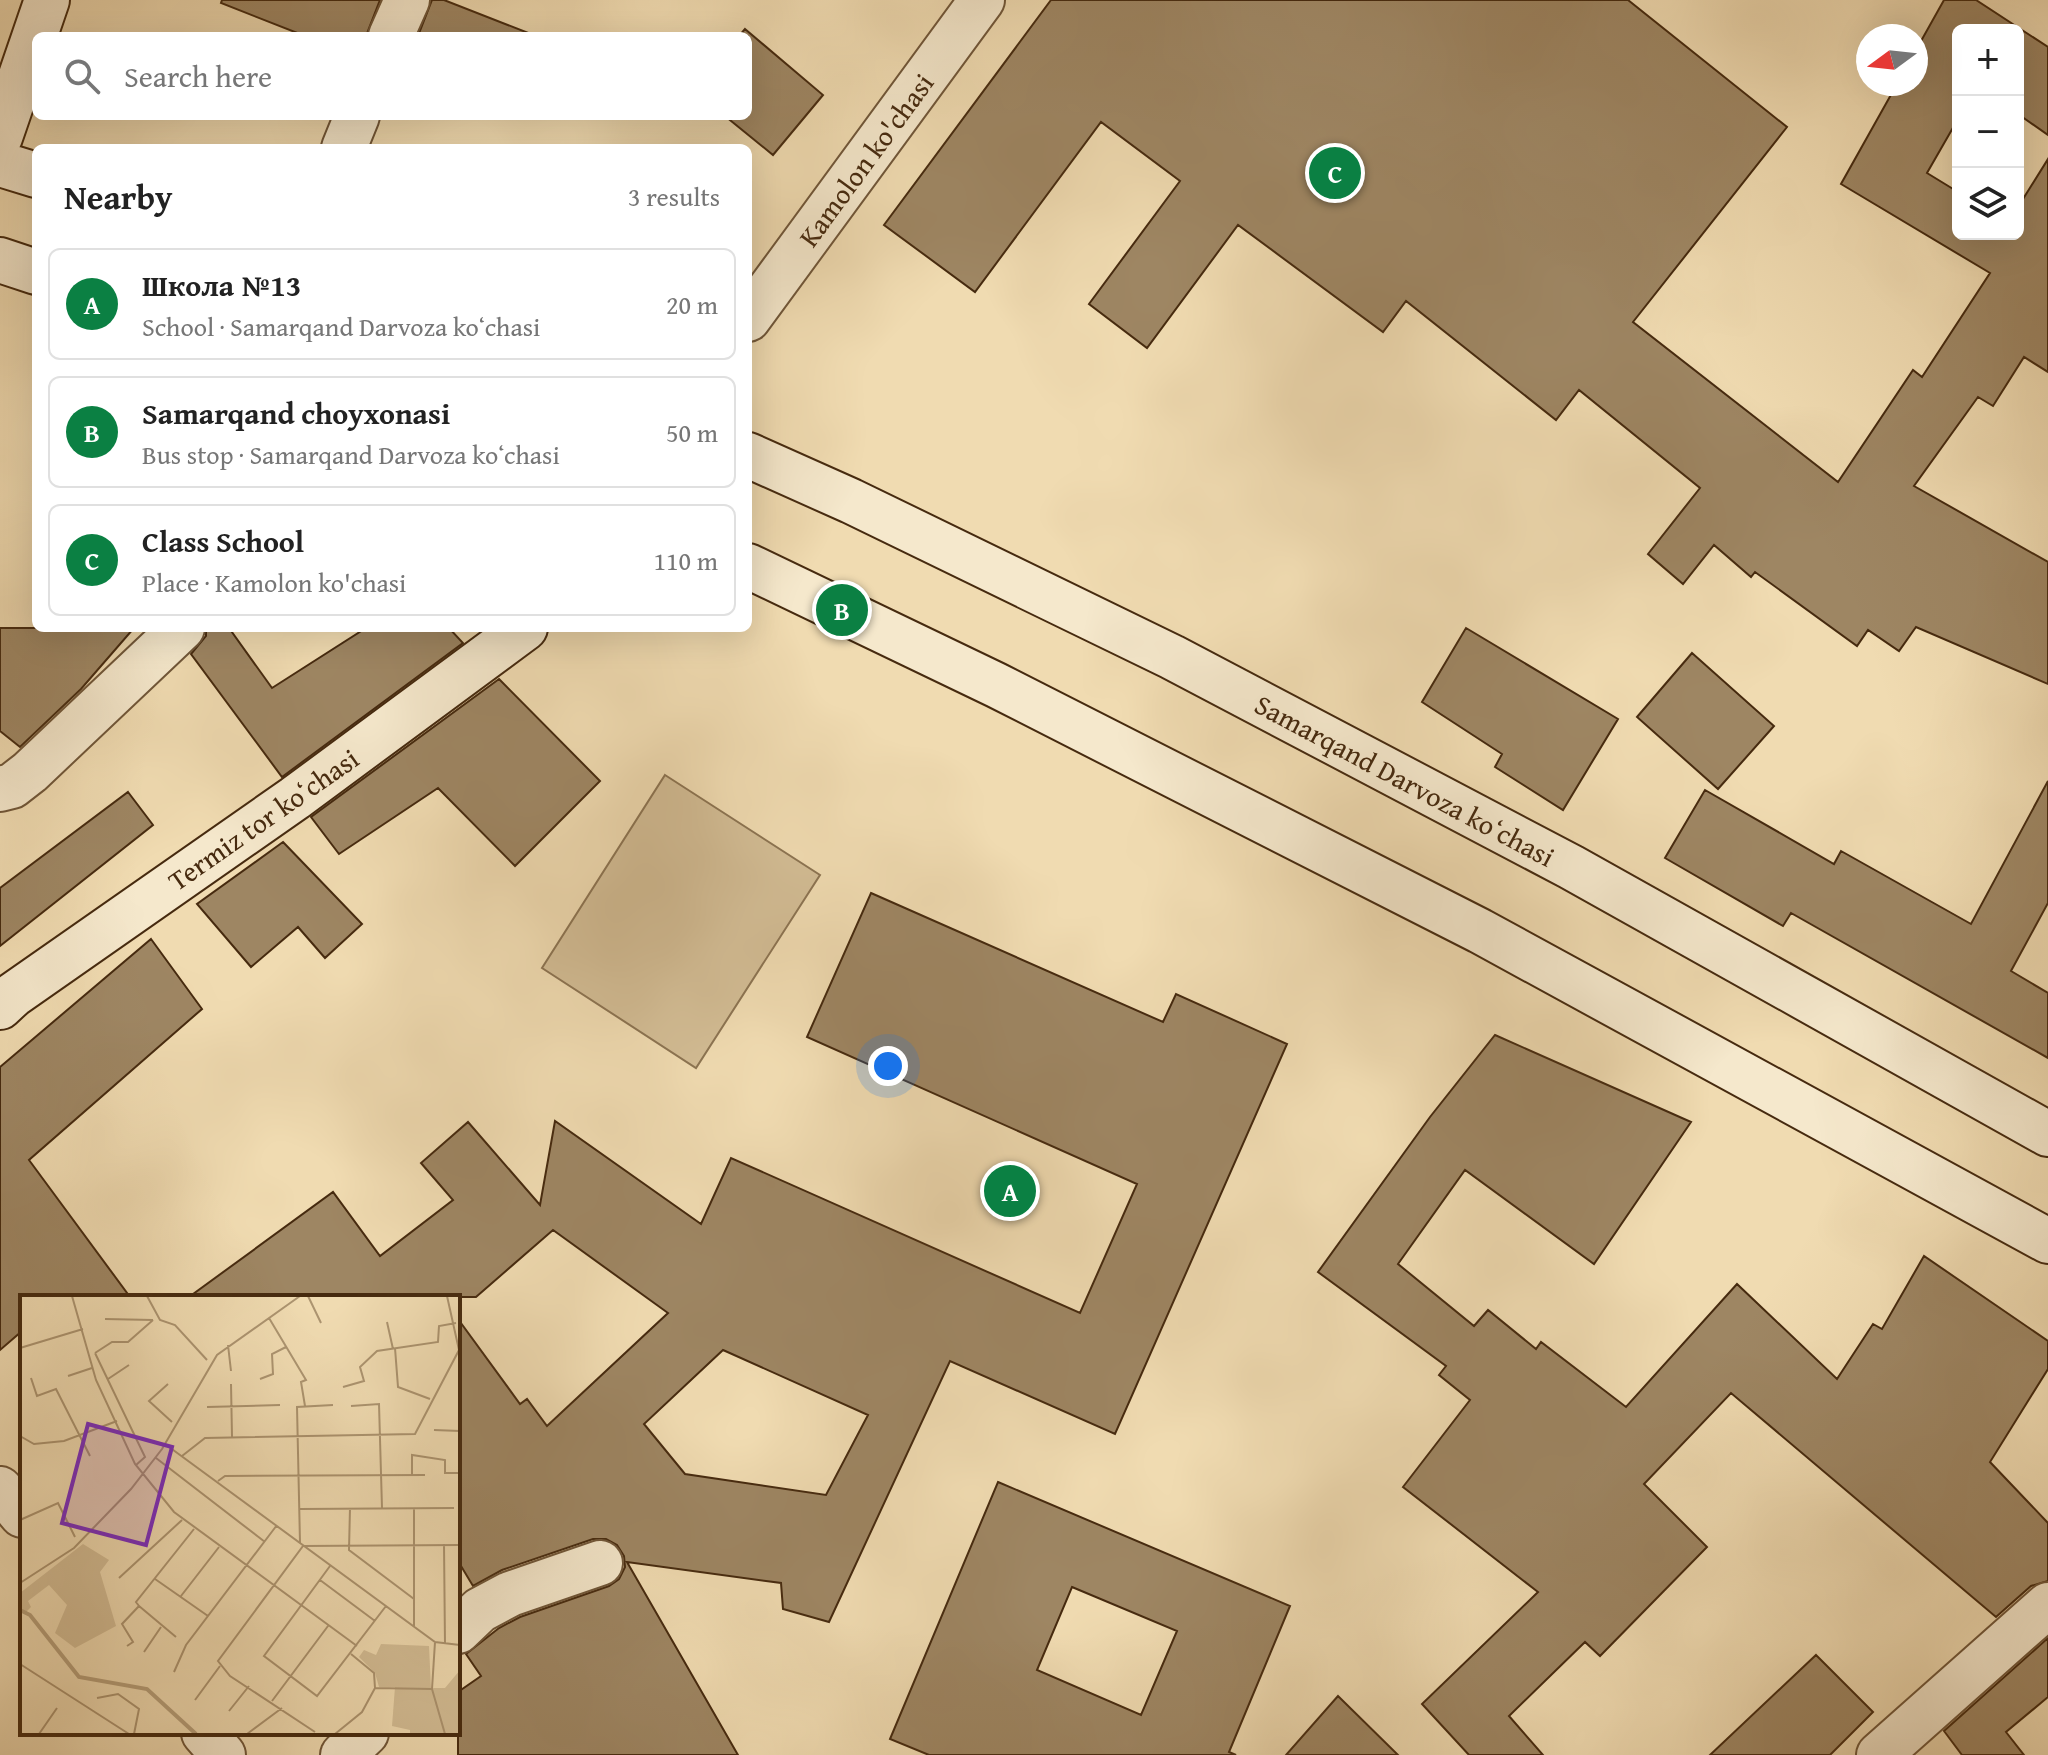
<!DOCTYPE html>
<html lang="en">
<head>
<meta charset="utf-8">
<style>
  body { margin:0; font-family:"Gentium Book Plus",serif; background:#f6f6f6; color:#222 }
  .controls { position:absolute; right:24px; top:24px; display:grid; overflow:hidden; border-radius:12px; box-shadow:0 8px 32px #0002 }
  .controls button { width:72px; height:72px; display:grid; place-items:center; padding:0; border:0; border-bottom:2px solid #e0e0e0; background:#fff; color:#222; font:40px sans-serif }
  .compass { position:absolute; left:1856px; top:24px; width:72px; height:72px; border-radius:50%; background:#fff; box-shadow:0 8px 32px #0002; rotate:255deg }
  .you { position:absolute; left:888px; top:1066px; width:28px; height:28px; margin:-20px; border:6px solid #fff; border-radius:50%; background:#1a73e8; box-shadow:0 0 0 12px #1a73e833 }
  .badge { display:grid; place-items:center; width:52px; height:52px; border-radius:50%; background:#0b8043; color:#fff; font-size:26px; font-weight:700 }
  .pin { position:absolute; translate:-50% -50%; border:4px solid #fff; box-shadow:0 2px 8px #0006 }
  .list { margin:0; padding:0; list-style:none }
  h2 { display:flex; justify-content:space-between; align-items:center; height:104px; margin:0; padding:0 32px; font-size:34px }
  h2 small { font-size:26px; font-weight:400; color:#767676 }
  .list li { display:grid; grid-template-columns:52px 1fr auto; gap:24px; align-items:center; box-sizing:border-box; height:112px; margin:0 16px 16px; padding:0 16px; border:2px solid #e0e0e0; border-radius:12px }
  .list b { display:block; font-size:30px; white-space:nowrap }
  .list p { margin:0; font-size:26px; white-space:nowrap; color:#767676 }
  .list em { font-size:26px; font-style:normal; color:#767676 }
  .icon { flex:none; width:44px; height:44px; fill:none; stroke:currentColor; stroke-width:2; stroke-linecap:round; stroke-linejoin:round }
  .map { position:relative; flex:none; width:2048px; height:1755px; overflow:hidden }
  .search { position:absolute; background:#fff; box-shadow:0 8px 32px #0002; left:32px; top:32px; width:720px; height:88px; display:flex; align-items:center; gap:20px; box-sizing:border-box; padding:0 28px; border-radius:12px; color:#767676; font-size:30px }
  .panel { position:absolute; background:#fff; box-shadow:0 8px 32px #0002; left:32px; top:144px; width:720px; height:488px; border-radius:12px }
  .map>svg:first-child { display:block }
  .green { fill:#d3bd95; stroke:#8c7452; stroke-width:2 }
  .building { fill:#9e8663; stroke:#462a0f; stroke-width:2; fill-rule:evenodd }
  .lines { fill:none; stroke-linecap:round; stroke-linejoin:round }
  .street-casing { stroke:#705638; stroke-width:48 }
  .secondary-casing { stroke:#462a0f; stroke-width:48 }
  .street { stroke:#f5e8cc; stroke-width:44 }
  .secondary { stroke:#f5e8cc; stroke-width:44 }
  .labels { text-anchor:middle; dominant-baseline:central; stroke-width:8; stroke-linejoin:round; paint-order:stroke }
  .street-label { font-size:28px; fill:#462a0f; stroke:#f5e8cc }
  .inset-river { fill:none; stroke:#b69f7a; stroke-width:4 }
  .inset-road { fill:none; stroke:#ac9470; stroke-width:2 }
  .view { fill:#7b2cbf; fill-opacity:0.15; stroke:#7b2cbf; stroke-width:4 }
  .inset-edge { fill:none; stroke:#462a0f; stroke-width:4 }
</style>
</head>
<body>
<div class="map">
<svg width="2048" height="1755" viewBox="0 0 2048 1755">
  <rect width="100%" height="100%" fill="#f0dbb1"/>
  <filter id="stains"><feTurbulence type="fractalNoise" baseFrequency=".0025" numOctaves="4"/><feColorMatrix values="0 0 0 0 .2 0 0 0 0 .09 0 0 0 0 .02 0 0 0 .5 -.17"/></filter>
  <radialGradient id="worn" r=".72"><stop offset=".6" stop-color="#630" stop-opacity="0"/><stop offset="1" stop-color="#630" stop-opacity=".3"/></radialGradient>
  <path class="green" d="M 665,775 L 820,875 L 696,1068 L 542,968 Z"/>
  <path class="building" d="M 222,0 L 380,0 L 366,36 L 305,36 L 221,3 Z
    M 432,0 L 444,0 L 536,36 L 418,36 Z
    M 1051,0 L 1628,0 L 1787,127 L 1633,322 L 1838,482 L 1913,370 L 1922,377 L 1990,273 L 1841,184 L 1897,84 L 1916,84 L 1916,50 L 1944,0 L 1976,0 L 2048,47 L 2048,135 L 2018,114 L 2018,30 L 1958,30 L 1958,119 L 1927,173 L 1958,192 L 1958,234 L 2018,234 L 2018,207 L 2048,159 L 2048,372 L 2024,357 L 1993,406 L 1978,397 L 1914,486 L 2048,562 L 2048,684 L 1916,627 L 1899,651 L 1868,630 L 1857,646 L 1755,572 L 1751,577 L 1714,545 L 1683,584 L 1648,554 L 1700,488 L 1579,390 L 1556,420 L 1406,301 L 1383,332 L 1238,225 L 1147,348 L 1089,304 L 1180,181 L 1101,122 L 975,292 L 884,225 Z
    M 745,29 L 823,95 L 773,155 L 725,116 L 748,116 L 748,36 L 739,36 Z
    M 0,628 L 134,628 L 81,689 L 20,747 L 0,731 Z
    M 206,628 L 229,628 L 272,688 L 366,628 L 449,628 L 463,643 L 282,777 L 191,654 L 206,636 Z
    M 1466,628 L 1618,719 L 1563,810 L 1495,767 L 1502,754 L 1422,702 Z
    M 1692,653 L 1774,726 L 1718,789 L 1637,717 Z
    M 499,679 L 600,781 L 515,866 L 438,788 L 339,854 L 311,817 Z
    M 2048,781 L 2048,903 L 2011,971 L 2048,993 L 2048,1058 L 1791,913 L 1783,926 L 1665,858 L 1705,790 L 1834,864 L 1841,851 L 1971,924 Z
    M 128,792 L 153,825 L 0,946 L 0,888 Z
    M 283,842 L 362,924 L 325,958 L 298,927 L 251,967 L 197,904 Z
    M 871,893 L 1163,1022 L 1176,994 L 1287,1044 L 1115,1434 L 950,1361 L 829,1622 L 783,1609 L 781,1583 L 627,1562 L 738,1755 L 458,1755 L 458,1692 L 481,1676 L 466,1654 L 499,1628 L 520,1617 L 609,1586 L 619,1579 L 625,1567 L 624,1556 L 617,1545 L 606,1539 L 593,1539 L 502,1570 L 473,1586 L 458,1561 L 458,1319 L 520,1404 L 527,1399 L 547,1426 L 668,1313 L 553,1230 L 476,1297 L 189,1297 L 333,1192 L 380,1256 L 453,1200 L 421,1163 L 468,1122 L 540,1205 L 555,1121 L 701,1224 L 731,1158 L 1080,1313 L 1137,1184 L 807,1037 ZM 723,1350 L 868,1415 L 826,1495 L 685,1474 L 644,1424 Z
    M 151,939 L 202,1009 L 29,1160 L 130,1297 L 22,1297 L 22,1331 L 0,1350 L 0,1067 Z
    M 1495,1035 L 1691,1122 L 1594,1264 L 1465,1170 L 1398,1264 L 1474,1326 L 1488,1310 L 1536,1349 L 1541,1342 L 1626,1407 L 1737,1284 L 1837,1379 L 1873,1324 L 1882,1329 L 1924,1256 L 2048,1341 L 2048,1369 L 1990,1462 L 2048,1523 L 2048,1581 L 2031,1586 L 1996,1617 L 1731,1393 L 1644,1484 L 1707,1547 L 1600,1656 L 1585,1642 L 1509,1716 L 1543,1755 L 1469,1755 L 1422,1704 L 1538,1592 L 1403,1487 L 1470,1400 L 1439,1375 L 1446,1366 L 1318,1272 L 1430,1117 Z
    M 998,1482 L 1290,1606 L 1229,1752 L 1236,1755 L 929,1755 L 890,1739 ZM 1072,1587 L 1177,1631 L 1141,1715 L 1037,1670 Z
    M 2048,1638 L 2048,1697 L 2006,1732 L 2024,1755 L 1962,1755 L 1944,1731 Z
    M 1816,1655 L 1873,1712 L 1830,1755 L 1710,1755 Z
    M 1338,1696 L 1398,1755 L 1286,1755 Z"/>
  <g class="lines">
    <g class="street-casing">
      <g id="street">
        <path d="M 391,36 L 407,0"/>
        <path d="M 344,148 L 357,116"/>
        <path id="s1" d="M 748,319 L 982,0"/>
        <path d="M 0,789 L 12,786 L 30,772 L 182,628"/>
        <path d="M 0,1489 L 22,1515"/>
        <path d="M 458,1631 L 480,1610 L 510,1594 L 600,1563"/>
        <path d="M 204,1733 L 223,1755"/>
        <path d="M 343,1755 L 366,1733"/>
        <path d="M 1879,1755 L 2048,1605"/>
      </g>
    </g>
    <g class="secondary-casing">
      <path id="secondary" d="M 0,137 L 47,0
        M 0,164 L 36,175
        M 0,260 L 36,272
        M 748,455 L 851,501 L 1172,657 L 1571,867 L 2048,1134
        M 748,566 L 996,685 L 1480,931 L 2048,1241
        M 0,1007 L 13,995 L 295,798 L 525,628"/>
    </g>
    <use href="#street" class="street"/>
    <use href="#secondary" class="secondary"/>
  </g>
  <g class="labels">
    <g class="street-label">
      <text stroke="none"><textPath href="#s1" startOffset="198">Kamolon ko'chasi</textPath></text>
      <text transform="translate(1405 780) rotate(28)">Samarqand Darvoza koʻchasi</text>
      <text transform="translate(263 819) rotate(-35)">Termiz tor koʻchasi</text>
    </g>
  </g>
  <g transform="translate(20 1295)">
    <rect width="440" height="440" fill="#f0dbb1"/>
    <path d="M 63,249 L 89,265 L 80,277 L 96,331 L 55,353 L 35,338 L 47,310 L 29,290 L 8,306 L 11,312 L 6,317 L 0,315 L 0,298 ZM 361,349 L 409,351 L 411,393 L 425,393 L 440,375 L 440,439 L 390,439 L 390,435 L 372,431 L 375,392 L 359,392 L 355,378 L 339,362 L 344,355 L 356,360 Z" fill="#d3bd95"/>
    <path class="inset-river" d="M 0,315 L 10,320 L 59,382 L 127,394 L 176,439"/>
    <path class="inset-road" d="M 52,1 L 76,85 L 115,169 L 154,217 L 337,351M 127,1 L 140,25 L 155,30 L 187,65M 288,1 L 301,28M 249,23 L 286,85 L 281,87 L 285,111M 85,24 L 133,25M 367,27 L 373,54M 208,50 L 211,76M 0,53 L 63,34M 375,53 L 378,92 L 410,104M 75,58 L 125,162 L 116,170M 75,58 L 92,47 L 108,47 L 133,25M 48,81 L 72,73M 11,83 L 17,101 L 36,94 L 70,161M 88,84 L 109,70M 240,84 L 253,79 L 252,59 L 266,52M 148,89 L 129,106 L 152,127M 211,89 L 212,142M 323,92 L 344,86 L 340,72 L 357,56 L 418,47 L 419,31 L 436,28M 331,111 L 359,109 L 362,213M 187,112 L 260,110M 414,135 L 440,136M 0,141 L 14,149 L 44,146 L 97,126M 145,149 L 415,347 L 440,350M 162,161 L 185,143 L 395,139 L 439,55 L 427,1M 136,163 L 245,247M 392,180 L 392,160 L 425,165 L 425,178 L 440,178M 198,186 L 205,181 L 405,180M 330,213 L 329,255 L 394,304M 394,213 L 394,332M 280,214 L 434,213M 0,225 L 38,208 L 55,242M 280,248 L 277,112 L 313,110M 424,249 L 425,350M 310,271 L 244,361 L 297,401 L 366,311M 99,283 L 162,225M 135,284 L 188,321M 300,285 L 355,326M 0,288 L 54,253 L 111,194 L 142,154 L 197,60 L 280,1M 161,301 L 199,252M 119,311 L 116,307 L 174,234M 119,311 L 156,342M 107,351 L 113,347 L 102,329 L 119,311M 124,357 L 141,332M 331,359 L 354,378 L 355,393M 0,369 L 109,439M 154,377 L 166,350 L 257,230M 412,394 L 425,439M 77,403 L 98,399 L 119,414 L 114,439M 175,405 L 200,371M 252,406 L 308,331M 209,416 L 229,391M 295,437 L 210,381 L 198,366 L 283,251 L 440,250M 19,439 L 37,413M 227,439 L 262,413M 315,439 L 342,417 L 355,393 L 412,394 L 415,347"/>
    <path class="view" d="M 68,129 L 152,152 L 126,250 L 42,228 Z"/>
    <rect width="440" height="440" class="inset-edge"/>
  </g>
  <rect width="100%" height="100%" filter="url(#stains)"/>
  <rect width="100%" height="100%" fill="url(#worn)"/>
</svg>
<div class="controls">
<button>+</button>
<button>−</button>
<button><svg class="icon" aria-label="layers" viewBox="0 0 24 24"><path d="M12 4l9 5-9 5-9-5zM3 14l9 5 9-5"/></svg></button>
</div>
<svg class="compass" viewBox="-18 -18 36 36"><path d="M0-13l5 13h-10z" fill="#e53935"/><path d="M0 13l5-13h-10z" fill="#767676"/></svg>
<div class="you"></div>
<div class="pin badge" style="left:1010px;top:1191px">A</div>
<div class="pin badge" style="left:842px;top:610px">B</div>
<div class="pin badge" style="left:1335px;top:173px">C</div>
<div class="search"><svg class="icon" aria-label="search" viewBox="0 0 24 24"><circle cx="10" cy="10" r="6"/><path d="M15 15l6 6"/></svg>Search here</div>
<section class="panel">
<h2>Nearby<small>3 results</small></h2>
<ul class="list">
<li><span class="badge">A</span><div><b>Школа №13</b><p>School · Samarqand Darvoza koʻchasi</p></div><em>20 m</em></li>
<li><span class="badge">B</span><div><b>Samarqand choyxonasi</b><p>Bus stop · Samarqand Darvoza koʻchasi</p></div><em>50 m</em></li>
<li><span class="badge">C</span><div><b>Class School</b><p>Place · Kamolon ko'chasi</p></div><em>110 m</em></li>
</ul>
</section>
</div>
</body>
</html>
